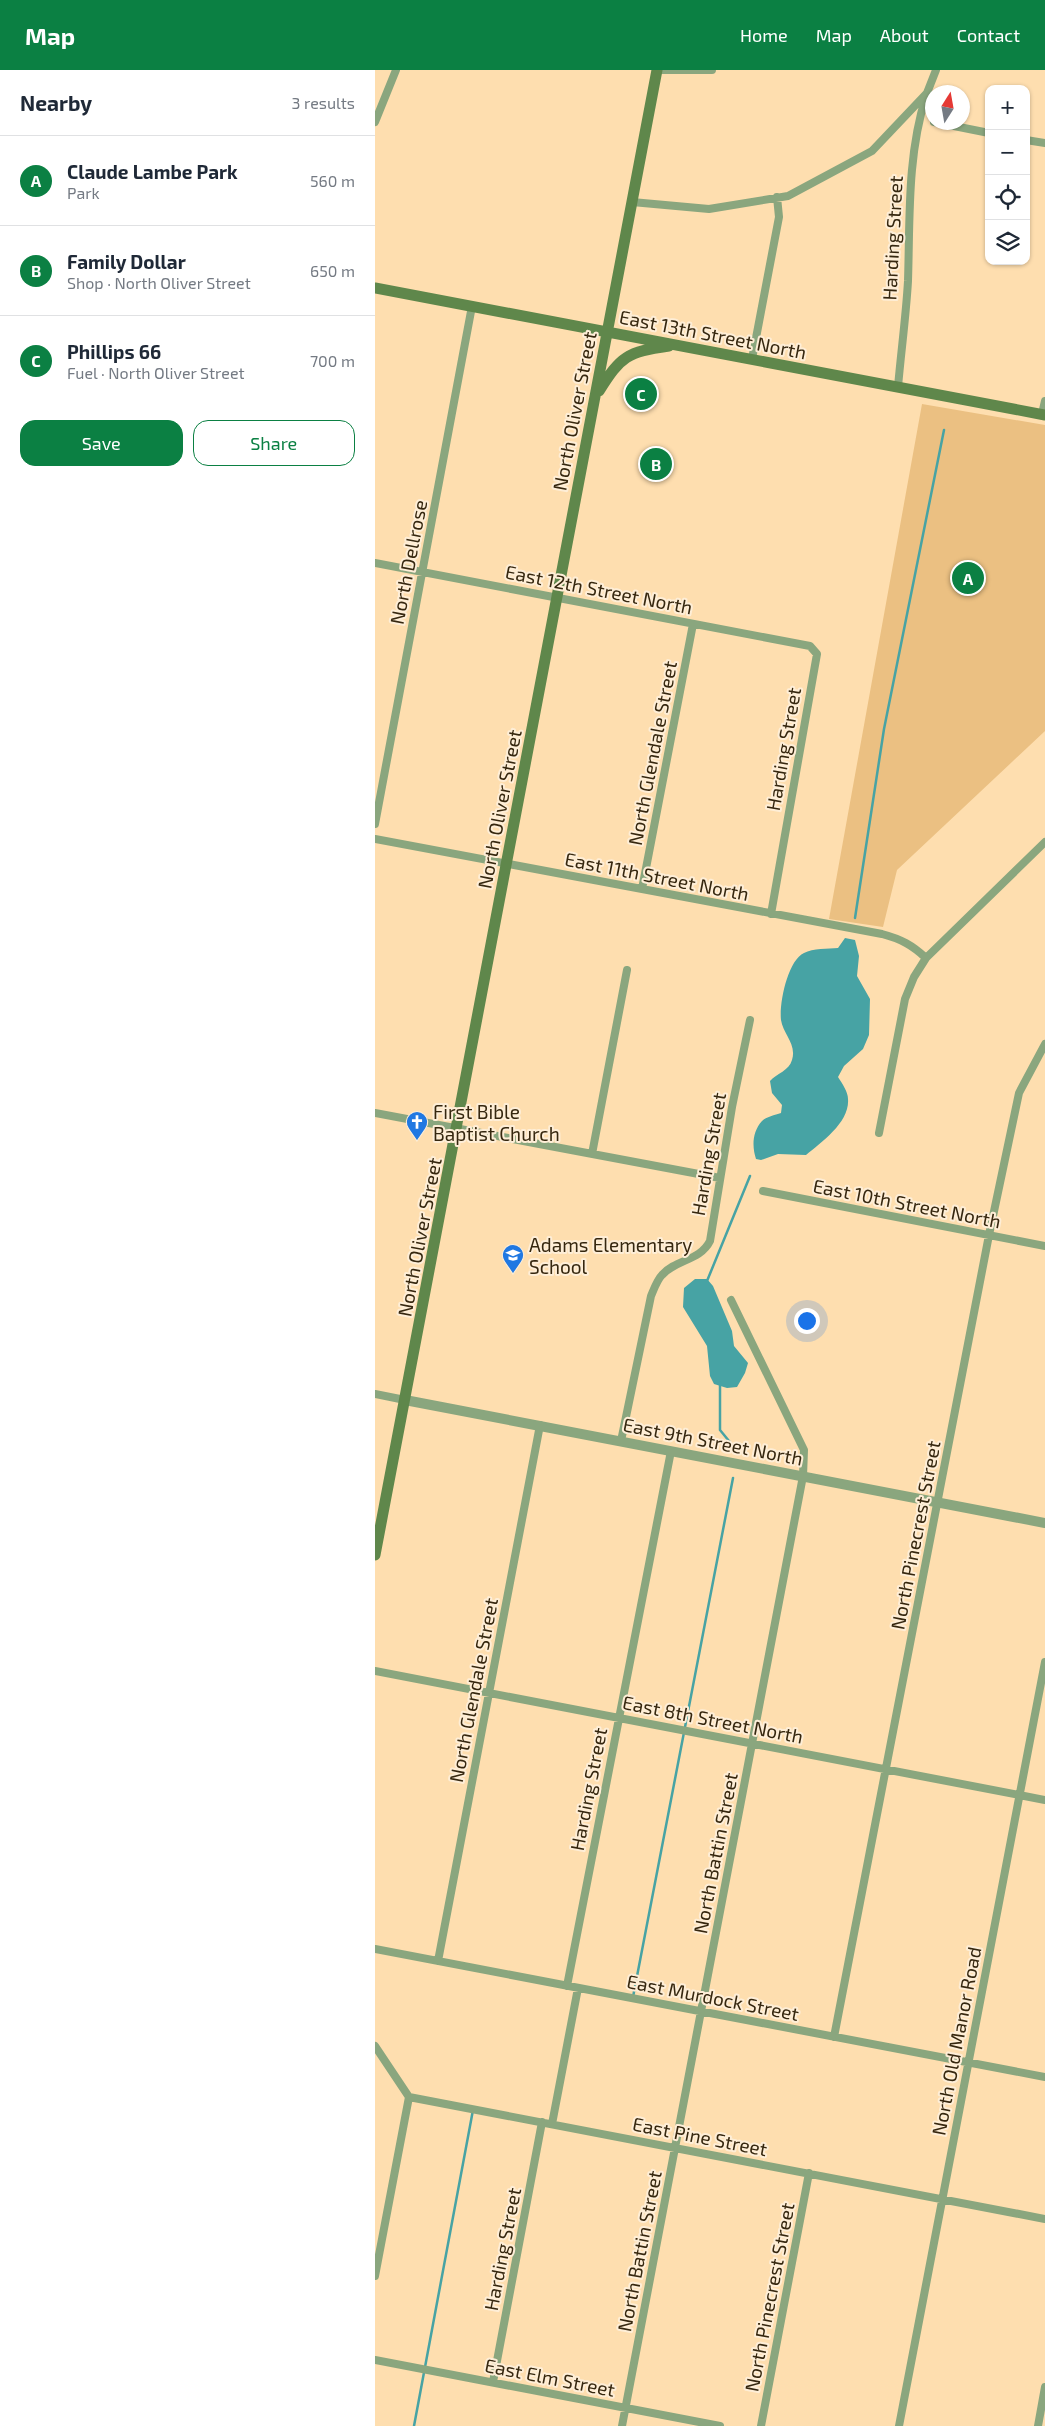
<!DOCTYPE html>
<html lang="en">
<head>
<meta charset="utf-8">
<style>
  body { margin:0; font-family:"Exo 2",sans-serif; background:#f6f6f7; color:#1f2937 }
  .controls { position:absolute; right:15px; top:15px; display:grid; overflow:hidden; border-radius:10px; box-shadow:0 1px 4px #0004 }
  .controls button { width:45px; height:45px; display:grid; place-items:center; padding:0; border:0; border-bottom:1px solid #e0e1e3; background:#fff; color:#1f2937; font:25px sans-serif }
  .compass { position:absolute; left:550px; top:15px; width:45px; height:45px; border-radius:50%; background:#fff; box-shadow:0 1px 4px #0004; rotate:11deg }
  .you { position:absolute; left:431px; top:1250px; width:18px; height:18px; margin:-12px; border:4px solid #fff; border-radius:50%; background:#1a73e8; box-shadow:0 0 0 8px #1a73e833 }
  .badge { display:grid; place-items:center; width:32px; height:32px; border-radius:50%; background:#0b8043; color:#fff; font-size:16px; font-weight:700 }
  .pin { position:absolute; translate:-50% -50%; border:2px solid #fff; box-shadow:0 1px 5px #0006 }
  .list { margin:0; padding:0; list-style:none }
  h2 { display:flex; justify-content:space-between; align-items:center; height:65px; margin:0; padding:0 20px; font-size:21px }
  h2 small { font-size:16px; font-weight:400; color:#747a83 }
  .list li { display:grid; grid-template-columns:32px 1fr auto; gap:15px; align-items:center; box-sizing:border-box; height:90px; padding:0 20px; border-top:1px solid #e0e1e3 }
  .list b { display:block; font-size:19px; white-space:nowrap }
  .list p { margin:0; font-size:16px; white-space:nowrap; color:#747a83 }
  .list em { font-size:16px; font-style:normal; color:#747a83 }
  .actions { display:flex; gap:10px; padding:15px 20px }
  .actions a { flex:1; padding:11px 0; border:1px solid #0b8043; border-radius:15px; text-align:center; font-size:18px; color:#0b8043 }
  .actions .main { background:#0b8043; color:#fff }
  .icon { flex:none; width:28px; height:28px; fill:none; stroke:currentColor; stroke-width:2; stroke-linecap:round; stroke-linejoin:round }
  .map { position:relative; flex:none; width:670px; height:2356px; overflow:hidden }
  header { display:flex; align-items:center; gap:30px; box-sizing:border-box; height:70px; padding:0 25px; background:#0b8043; color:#fff }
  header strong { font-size:24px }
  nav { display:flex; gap:28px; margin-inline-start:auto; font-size:18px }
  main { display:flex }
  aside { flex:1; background:#fff }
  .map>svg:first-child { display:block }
  .green { fill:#ebc082 }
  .water { fill:#47a3a4 }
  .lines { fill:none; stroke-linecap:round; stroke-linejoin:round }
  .stream { stroke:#47a3a4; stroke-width:2.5 }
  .minor { stroke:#8aa67e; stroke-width:8 }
  .tertiary { stroke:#8aa67e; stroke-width:10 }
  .secondary { stroke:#5f874b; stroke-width:11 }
  .labels { text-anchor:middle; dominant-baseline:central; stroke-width:4; stroke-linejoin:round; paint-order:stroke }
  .street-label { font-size:19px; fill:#36270f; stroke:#feeed7 }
  .poi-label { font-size:19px; fill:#36270f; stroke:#feeed7; text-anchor:start }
</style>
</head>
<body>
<header>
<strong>Map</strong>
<nav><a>Home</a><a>Map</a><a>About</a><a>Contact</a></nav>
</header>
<main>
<aside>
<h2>Nearby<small>3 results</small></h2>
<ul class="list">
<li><span class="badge">A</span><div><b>Claude Lambe Park</b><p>Park</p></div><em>560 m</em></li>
<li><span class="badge">B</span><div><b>Family Dollar</b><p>Shop · North Oliver Street</p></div><em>650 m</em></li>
<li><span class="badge">C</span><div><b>Phillips 66</b><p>Fuel · North Oliver Street</p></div><em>700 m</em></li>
</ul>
<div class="actions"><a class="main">Save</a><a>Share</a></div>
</aside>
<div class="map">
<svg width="670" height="2356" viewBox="0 0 670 2356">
  <rect width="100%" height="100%" fill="#fedeaf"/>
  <path class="green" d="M 547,334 L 670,355 L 670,661 L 522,800 L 508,857 L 454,849 Z"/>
  <path class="water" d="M 470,868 L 480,870 L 484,886 L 482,906 L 495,929 L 494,965 L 488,979 L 469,996 L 463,1007 C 467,1013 473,1022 473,1029 C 475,1052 447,1072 431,1085 L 403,1084 L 386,1090 L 381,1089 C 377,1077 377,1062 387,1051 C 391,1047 400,1045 406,1043 L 407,1035 L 397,1023 L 395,1011 C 402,1003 414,1001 417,990 C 422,974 408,964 406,950 C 404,933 413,890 429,883 C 438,878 453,879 463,878 Z
    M 320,1209 L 332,1209 L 338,1216 L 357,1261 L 359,1276 L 373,1293 L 370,1303 L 362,1317 L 352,1318 L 339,1314 L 335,1306 L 332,1276 L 308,1237 L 309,1218 Z"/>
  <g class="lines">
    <path class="stream" d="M 480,848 L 509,659 L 569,360
      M 332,1211 L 375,1106
      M 345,1313 L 345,1360 L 363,1382
      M 258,1927 L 358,1408
      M 39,2356 L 98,2040"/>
    <path class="minor" d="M 282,0 L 337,0
      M 0,52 L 21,0
      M 559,52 L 614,63
      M 651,70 L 670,73
      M 257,132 L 334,139 L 413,126 L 497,81 L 552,23 L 561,0
      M 377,289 L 404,147 L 402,127
      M 523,317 C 526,282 531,246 533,211 C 535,149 532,86 551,26
      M 667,344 L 670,331
      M 0,493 L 435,576 L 442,584 L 396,844
      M 0,754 L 97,236
      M 0,769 L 507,864 C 526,869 537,875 551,888
      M 267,819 L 318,554
      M 0,1043 L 345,1108
      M 504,1063 L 530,929 L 539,907 L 551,888 L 670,772
      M 217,1084 L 252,900
      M 388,1121 L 670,1176
      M 0,1324 L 30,1330
      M 246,1371 L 276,1226 C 279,1219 282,1210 287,1205 C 301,1189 325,1191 335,1171 L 357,1037 L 375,950
      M 0,1601 L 670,1730
      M 0,1879 L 670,2007
      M 63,1891 L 165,1355
      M 192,1916 L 296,1381
      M 459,1967 L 614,1165 L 644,1023 L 670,974
      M 0,1976 L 34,2027 L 670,2149
      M 177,2054 L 203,1918
      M 0,2206 L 34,2027
      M 0,2290 L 345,2356
      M 118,2312 L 167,2052
      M 247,2356 L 428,1406 L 429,1380 L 356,1230
      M 386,2356 L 434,2103
      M 524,2356 L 670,1592
      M 663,2356 L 670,2317"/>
    <path class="tertiary" d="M 30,1330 L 670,1453"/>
    <path class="secondary" d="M 0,218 L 670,345
      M 224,321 C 246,286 252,282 294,276
      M 0,1485 C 97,991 186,495 282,0"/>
  </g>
  <defs>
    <g id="church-pin" transform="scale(1.125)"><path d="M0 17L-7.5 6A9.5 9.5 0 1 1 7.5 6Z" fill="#2078e2" stroke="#feeed7"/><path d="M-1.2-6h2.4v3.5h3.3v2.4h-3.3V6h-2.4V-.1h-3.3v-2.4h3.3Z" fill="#fff"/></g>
    <g id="school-pin" transform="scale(1.125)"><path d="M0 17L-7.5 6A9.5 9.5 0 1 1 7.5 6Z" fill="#2078e2" stroke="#feeed7"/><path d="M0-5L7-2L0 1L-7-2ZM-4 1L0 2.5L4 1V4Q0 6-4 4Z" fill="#fff"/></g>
  </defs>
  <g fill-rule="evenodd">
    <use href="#church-pin" x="42" y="1052"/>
    <use href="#school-pin" x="138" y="1185"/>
  </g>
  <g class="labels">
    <g class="street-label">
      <text transform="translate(517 168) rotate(-87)">Harding Street</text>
      <text transform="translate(338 264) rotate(11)">East 13th Street North</text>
      <text transform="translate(199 341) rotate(-79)">North Oliver Street</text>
      <text transform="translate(33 492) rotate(-79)">North Dellrose</text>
      <text transform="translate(224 519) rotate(11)">East 12th Street North</text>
      <text transform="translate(408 679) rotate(-80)">Harding Street</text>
      <text transform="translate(277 683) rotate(-79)">North Glendale Street</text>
      <text transform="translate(124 739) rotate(-79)">North Oliver Street</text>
      <text transform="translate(282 806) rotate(11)">East 11th Street North</text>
      <text transform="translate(333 1084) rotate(-80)">Harding Street</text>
      <text transform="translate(532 1133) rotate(11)">East 10th Street North</text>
      <text transform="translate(44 1167) rotate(-79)">North Oliver Street</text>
      <text transform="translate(338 1371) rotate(11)">East 9th Street North</text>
      <text transform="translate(540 1465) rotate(-79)">North Pinecrest Street</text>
      <text transform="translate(98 1620) rotate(-79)">North Glendale Street</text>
      <text transform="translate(338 1649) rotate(11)">East 8th Street North</text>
      <text transform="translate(213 1719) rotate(-79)">Harding Street</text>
      <text transform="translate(340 1783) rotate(-79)">North Battin Street</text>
      <text transform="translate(338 1927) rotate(11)">East Murdock Street</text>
      <text transform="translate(581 1971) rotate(-79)">North Old Manor Road</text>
      <text transform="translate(325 2066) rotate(11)">East Pine Street</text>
      <text transform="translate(127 2179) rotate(-79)">Harding Street</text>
      <text transform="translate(264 2181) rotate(-79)">North Battin Street</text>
      <text transform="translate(394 2227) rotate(-79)">North Pinecrest Street</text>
      <text transform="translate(175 2307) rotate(11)">East Elm Street</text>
    </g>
    <g class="poi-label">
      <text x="58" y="1041">First Bible<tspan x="58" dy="22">Baptist Church</tspan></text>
      <text x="154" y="1174">Adams Elementary<tspan x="154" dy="22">School</tspan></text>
    </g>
  </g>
</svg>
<div class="controls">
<button>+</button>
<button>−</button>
<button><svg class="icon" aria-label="locate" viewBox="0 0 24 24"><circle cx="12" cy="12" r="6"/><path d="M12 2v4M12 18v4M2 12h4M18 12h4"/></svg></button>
<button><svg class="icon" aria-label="layers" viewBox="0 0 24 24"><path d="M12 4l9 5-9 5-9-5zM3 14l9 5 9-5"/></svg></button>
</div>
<svg class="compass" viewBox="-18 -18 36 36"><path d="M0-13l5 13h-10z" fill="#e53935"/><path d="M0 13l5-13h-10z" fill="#747a83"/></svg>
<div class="you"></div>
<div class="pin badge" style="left:593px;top:508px">A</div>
<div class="pin badge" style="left:281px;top:394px">B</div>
<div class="pin badge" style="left:266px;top:324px">C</div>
</div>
</main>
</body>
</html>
